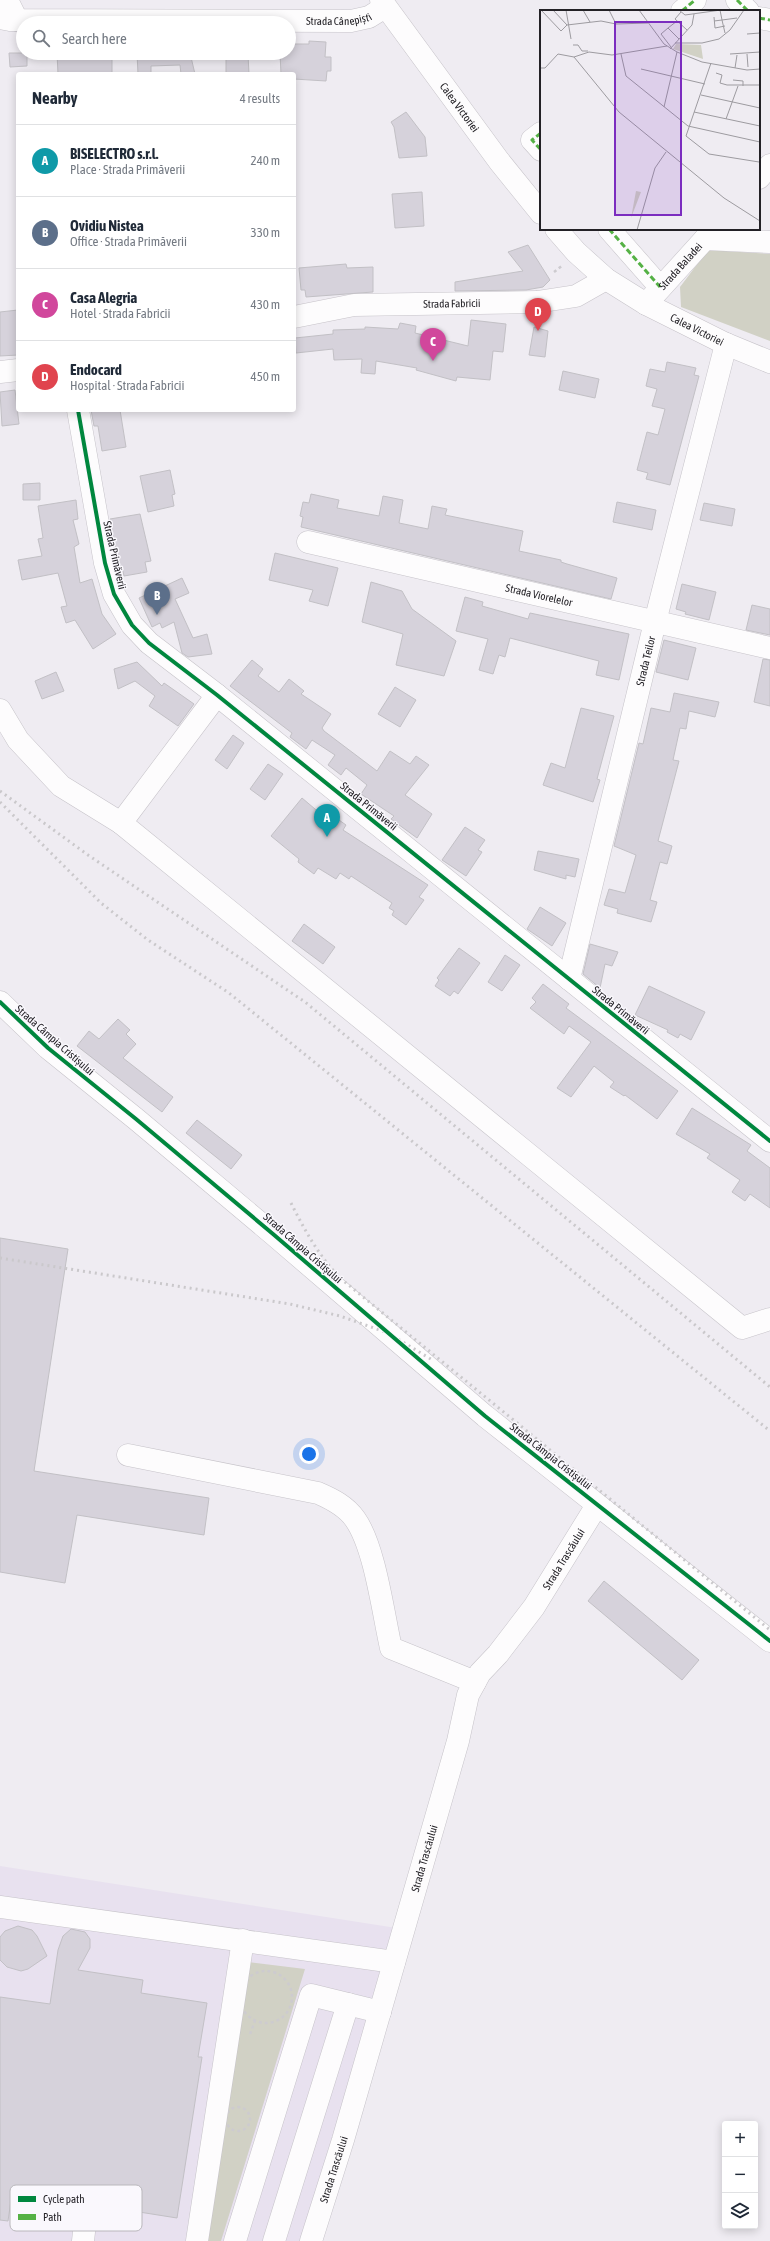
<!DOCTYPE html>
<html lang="en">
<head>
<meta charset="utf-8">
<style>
  body { margin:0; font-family:"Asap Condensed",sans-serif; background:#f2f2f3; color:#1f2937 }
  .controls { position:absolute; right:12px; bottom:12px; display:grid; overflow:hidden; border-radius:4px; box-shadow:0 2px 10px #0003 }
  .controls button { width:36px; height:36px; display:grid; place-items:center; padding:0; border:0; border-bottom:1px solid #e0e1e3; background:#fff; color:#1f2937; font:20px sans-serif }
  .you { position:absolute; left:309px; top:1454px; width:14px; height:14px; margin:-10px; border:3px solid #fff; border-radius:50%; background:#1a73e8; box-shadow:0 0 0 6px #1a73e833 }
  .badge { display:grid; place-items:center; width:26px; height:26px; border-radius:50%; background:#6a686d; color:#fff; font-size:13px; font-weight:700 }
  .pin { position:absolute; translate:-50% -33px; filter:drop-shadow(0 1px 2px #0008) }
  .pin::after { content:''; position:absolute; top:21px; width:14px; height:12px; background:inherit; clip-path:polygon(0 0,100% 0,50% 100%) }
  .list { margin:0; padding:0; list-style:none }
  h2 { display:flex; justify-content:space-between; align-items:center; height:52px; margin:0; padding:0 16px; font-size:17px }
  h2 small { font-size:13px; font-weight:400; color:#747a83 }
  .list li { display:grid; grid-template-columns:26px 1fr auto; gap:12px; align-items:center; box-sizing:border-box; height:72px; padding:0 16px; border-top:1px solid #e0e1e3 }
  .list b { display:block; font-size:15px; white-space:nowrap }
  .list p { margin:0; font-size:13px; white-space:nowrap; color:#747a83 }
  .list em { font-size:13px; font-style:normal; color:#747a83 }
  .icon { flex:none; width:22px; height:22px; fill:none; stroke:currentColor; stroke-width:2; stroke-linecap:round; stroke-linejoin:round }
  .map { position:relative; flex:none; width:770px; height:2241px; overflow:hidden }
  .search { position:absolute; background:#fff; box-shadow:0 2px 10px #0003; left:16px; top:16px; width:280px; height:44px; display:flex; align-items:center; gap:10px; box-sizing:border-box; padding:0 14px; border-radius:22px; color:#747a83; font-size:15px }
  .panel { position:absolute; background:#fff; box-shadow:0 2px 10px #0003; left:16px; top:72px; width:280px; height:340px; border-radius:4px }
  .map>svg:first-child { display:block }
  .built { fill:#e8e1ef }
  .green { fill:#d1d1c5 }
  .building { fill:#d6d2db; stroke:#c2c0c5 }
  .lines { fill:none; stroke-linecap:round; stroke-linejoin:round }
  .minor-casing { stroke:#c6c3c9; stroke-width:23 }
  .major-casing { stroke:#c6c3c9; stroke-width:23 }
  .path { stroke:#cdcbcf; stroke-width:2.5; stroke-dasharray:3 3; stroke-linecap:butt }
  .minor { stroke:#fdfcfd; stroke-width:22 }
  .major { stroke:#fdfcfd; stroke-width:22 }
  .rail { stroke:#cac8cb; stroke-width:3; stroke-dasharray:2 4; stroke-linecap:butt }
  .quiet { stroke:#55b145; stroke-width:3; stroke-dasharray:6 3; stroke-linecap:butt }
  .cycleway-casing { stroke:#faf8fd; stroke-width:6 }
  .cycleway { stroke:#00873e; stroke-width:4 }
  .labels { text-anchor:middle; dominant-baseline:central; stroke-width:3; stroke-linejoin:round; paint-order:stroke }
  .street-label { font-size:11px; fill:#232126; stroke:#faf8fd }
  .inset-road { fill:none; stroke:#9d9ba0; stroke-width:1 }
  .view { fill:#7b2cbf; fill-opacity:0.15; stroke:#7b2cbf; stroke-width:2 }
  .inset-edge { fill:none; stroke:#232126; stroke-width:2 }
  .key { fill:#faf8fd; stroke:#bab8bc; stroke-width:1 }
  .key-label { font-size:11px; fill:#232126 }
</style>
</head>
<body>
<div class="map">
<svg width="770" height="2241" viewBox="0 0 770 2241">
  <rect width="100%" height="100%" fill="#efecf2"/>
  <path class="built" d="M 0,1866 L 403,1929 L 309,2241 L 0,2241 Z"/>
  <path class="green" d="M 708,250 L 770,254 L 770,341 L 681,307 L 680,287 Z
    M 240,1961 L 305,1969 L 221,2241 L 197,2241 Z"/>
  <path class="building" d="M 309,41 L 326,42 L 325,57 L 331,57 L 331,71 L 327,71 L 326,81 L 294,79 L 294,74 L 281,74 L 280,53 L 289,53 L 289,44 L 309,44 Z
    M 9,53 L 27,53 L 27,66 L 10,67 Z
    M 57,53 L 112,53 L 112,74 L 58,74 Z
    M 137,53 L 190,53 L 195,74 L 181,74 L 180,65 L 151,66 L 151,74 L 138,74 Z
    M 226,53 L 243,53 L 243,56 L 248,55 L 249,74 L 226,74 Z
    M 406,112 L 425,137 L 427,156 L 399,158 L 394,127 L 391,122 Z
    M 422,192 L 424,226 L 395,228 L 392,194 Z
    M 528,245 L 550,280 L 543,287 L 526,290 L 455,291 L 455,282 L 523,271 L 508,252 Z
    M 346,264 L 347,268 L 373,267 L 373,292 L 306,297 L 305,290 L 301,290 L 299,268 Z
    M 18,310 L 18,355 L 0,356 L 0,312 Z
    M 471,320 L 506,324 L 503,352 L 493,351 L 490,380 L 457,377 L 456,381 L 416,370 L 417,368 L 376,361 L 375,374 L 361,373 L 362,359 L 334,360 L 333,349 L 296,353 L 295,338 L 333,334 L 333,330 L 365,329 L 365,327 L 398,329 L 400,323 L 416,326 L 415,333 L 468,346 Z
    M 534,327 L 548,331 L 545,357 L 529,355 Z
    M 667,362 L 696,368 L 694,375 L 699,376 L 670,485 L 646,479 L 648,473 L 637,470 L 647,432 L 658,435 L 665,409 L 652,406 L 657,389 L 646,386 L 650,369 L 665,372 Z
    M 563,371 L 599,379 L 595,398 L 559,390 Z
    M 15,390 L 19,424 L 2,426 L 0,392 Z
    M 91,410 L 120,410 L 126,447 L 102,451 L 98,426 L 94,426 Z
    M 170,470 L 175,494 L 172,495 L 174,506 L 148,512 L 140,476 Z
    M 40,483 L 40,500 L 23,500 L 23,484 Z
    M 311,494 L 339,500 L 337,508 L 379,516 L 383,496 L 403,500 L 399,523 L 428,529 L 432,506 L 447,509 L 445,515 L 523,531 L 519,551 L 561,560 L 561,562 L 567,564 L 617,578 L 611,599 L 301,527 L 303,517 L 300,516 L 303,502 L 309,503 Z
    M 76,500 L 78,519 L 73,520 L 79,544 L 74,547 L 80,583 L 92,579 L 102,614 L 116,634 L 93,649 L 75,620 L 66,623 L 61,607 L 67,606 L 58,573 L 22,580 L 18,560 L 42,556 L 38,539 L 43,538 L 38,506 Z
    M 617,502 L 656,510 L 652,530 L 613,522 Z
    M 704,503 L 735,509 L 732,526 L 700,520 Z
    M 140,514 L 151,561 L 145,562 L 147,572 L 124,576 L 122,566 L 119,566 L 118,562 L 110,519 Z
    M 275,553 L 338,568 L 328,606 L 309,601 L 313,590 L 269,580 Z
    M 182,578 L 189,593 L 175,599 L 193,638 L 207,634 L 212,654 L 188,657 L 182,653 L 174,622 L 162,628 L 160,623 L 152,627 L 139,598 Z
    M 371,582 L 402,591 L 412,609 L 456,641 L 444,676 L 396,665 L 403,634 L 362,622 Z
    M 682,584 L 716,592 L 709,620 L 685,614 L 686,612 L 676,609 Z
    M 465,597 L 483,602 L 482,606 L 528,619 L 530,613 L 629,634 L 619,680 L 596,675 L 599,661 L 510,638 L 505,657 L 499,655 L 493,674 L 479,670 L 488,639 L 456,631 Z
    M 752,605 L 770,609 L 770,635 L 746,630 Z
    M 664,640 L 696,648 L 688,680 L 656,672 Z
    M 763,659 L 770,660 L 770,706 L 754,702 Z
    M 252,660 L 263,669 L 258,676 L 279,692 L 289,679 L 304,691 L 301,694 L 331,714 L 322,728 L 324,731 L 377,771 L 390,751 L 410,764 L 416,756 L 429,765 L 405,795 L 432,814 L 417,838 L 391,819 L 394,816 L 361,794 L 367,785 L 346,768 L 341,775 L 328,765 L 335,755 L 312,740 L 306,749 L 290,737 L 292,733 L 230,686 Z
    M 137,662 L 162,686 L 164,683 L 194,704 L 178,726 L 149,706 L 155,696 L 135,681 L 118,689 L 114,669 Z
    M 56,672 L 64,691 L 42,699 L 35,681 Z
    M 395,687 L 416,700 L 400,727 L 378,714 Z
    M 674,693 L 719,702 L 715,717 L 689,711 L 686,729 L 680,728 L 673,760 L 679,761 L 658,841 L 672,846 L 667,864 L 660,862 L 650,900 L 657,902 L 651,922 L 617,913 L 618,909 L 604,905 L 609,889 L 625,893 L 636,855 L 614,846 L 639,743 L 643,744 L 651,708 L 670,712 Z
    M 581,708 L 614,716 L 597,779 L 600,780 L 593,802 L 543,785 L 551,763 L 565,768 Z
    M 233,735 L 244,743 L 227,769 L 215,760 Z
    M 268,764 L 283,774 L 265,800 L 250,789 Z
    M 302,798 L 328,820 L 332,815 L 346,825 L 343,830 L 428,885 L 419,897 L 424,900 L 406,925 L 392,915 L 394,911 L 389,908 L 392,903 L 351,876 L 349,879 L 340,873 L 336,879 L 318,868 L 314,874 L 298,862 L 299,859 L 271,836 Z
    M 465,827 L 485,840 L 478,850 L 482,852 L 466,876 L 442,860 Z
    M 538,851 L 579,859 L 575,877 L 566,875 L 566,879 L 534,870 Z
    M 540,907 L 566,923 L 552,946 L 527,929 Z
    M 304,924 L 335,947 L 323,964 L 292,941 Z
    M 590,944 L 618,952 L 612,966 L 605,964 L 600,988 L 583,974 Z
    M 459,948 L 480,963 L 458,994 L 454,991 L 450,996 L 435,986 L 439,980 L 437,978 Z
    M 505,955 L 520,965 L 502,991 L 488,982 Z
    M 543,984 L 569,1004 L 566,1008 L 678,1091 L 657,1119 L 625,1095 L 624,1096 L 610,1087 L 614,1082 L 594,1066 L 571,1097 L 557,1088 L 591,1042 L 569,1026 L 564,1034 L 530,1008 L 536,1002 L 532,998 Z
    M 649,986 L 705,1012 L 691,1040 L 680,1034 L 678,1038 L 667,1032 L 668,1030 L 635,1015 Z
    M 118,1019 L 130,1030 L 126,1034 L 136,1044 L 123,1058 L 173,1097 L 162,1112 L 77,1046 L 89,1031 L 99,1039 Z
    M 692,1108 L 751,1145 L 747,1151 L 770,1168 L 770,1208 L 750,1194 L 745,1201 L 732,1192 L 740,1180 L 707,1158 L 710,1154 L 676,1134 Z
    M 197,1120 L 242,1155 L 231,1169 L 186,1133 Z
    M 0,1238 L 68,1249 L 34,1471 L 209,1498 L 204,1535 L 77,1515 L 65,1583 L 0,1572 Z
    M 604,1581 L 699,1660 L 682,1680 L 588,1601 Z
    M 18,1926 L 32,1930 L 37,1936 L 47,1956 L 28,1969 L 21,1971 L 7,1967 L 0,1960 L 0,1937 L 5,1931 Z
    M 71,1929 L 85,1932 L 90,1939 L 90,1948 L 78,1970 L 143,1980 L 141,1993 L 207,2003 L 198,2057 L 202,2057 L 177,2218 L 95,2205 L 88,2202 L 80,2203 L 12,2193 L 8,2221 L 0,2220 L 0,1997 L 50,2004 L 58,1950 L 63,1936 Z"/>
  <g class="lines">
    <g class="minor-casing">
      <g id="minor">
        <path d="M 7,0 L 17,20"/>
        <path d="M 737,0 L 748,11"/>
        <path d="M 682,11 L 695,0"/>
        <path id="s1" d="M 0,18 L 10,20 L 351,21 L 369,17 L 385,7"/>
        <path d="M 759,18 L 770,20"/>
        <path d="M 541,133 L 532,140 L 541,150"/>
        <path d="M 759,178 L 770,165"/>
        <path d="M 609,229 L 660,287"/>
        <path d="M 705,239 L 770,242"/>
        <path id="s2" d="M 646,304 L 714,229"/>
        <path id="s3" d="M 294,317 L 354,305 L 537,302 L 576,296 L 606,279"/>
        <path d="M 0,372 L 18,370"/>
        <path d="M 78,410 L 105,563 L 114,594 L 132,625 L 149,643 L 217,695 L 770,1141"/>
        <path id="s4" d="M 308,542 L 770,648"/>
        <path d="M 217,695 L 121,823 L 742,1328 L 770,1319"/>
        <path d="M 0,710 L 18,740 L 61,786 L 121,823"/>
        <path id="s5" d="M 569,979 L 655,622 L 726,344"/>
        <path d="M 0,1002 L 48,1048 L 136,1119 L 273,1234 L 485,1416 L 770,1641"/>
        <path d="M 128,1455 L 318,1493 C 332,1499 346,1506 355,1519 C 375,1547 383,1613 391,1648 L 475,1682"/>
        <path d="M 0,1907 L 394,1962"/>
        <path d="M 83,2241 L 86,2214"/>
        <path d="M 197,2241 L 243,1940"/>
        <path d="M 235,2241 L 311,1995 L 380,2012"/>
        <path d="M 274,2241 L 348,2004"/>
        <path id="s6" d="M 311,2241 L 343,2140 L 458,1741 L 468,1695 L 480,1673 L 498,1654 L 534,1607 L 597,1505"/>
      </g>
    </g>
    <g class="major-casing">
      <g id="major">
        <path id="s7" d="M 381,0 L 499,161 L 541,213"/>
        <path id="s8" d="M 556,229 L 576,252 L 606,279 L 646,304 L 726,344 L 770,362"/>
      </g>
    </g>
    <path class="path" d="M 554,272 L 563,265
      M240 1997a26 26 0 1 1 52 0a26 26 0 1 1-52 0Z
      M 250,2034 L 255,2021
      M226 2119a12 12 0 1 1 24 0a12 12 0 1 1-24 0Z"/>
    <use href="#minor" class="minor"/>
    <use href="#major" class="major"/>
    <path class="rail" d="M 0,791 L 88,855 L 305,1002 L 770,1387
      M 0,802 L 101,903 L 148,940 L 229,993 L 770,1431
      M 291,1203 C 305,1231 319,1256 340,1278 L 770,1630
      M 0,1258 L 290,1304 L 340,1316 L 388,1333 L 434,1361"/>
    <path class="quiet" d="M 737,0 L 748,11
      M 682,11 L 695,0
      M 759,18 L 770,20
      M 541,133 L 532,140 L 541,150
      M 609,229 L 660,287"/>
    <g class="cycleway-casing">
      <path id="cycleway" d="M 78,410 L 105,563 L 114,594 L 132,625 L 149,643 L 217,695 L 770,1141
        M 0,1002 L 48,1048 L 136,1119 L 273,1234 L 485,1416 L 770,1641"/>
    </g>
    <use href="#cycleway" class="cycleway"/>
  </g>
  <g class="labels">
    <g class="street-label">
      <text stroke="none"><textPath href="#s1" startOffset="339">Strada Cânepiști</textPath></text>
      <text stroke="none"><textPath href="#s7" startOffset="133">Calea Victoriei</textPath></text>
      <text stroke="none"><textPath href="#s2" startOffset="51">Strada Baladei</textPath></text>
      <text stroke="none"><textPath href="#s3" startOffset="159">Strada Fabricii</textPath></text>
      <text stroke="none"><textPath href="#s8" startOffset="175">Calea Victoriei</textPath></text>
      <text transform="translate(115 555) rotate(77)">Strada Primăverii</text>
      <text stroke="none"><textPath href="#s4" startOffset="237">Strada Viorelelor</textPath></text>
      <text stroke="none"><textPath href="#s5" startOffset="327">Strada Teilor</textPath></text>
      <text transform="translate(369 806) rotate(39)">Strada Primăverii</text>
      <text transform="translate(621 1010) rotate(39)">Strada Primăverii</text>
      <text transform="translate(55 1040) rotate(41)">Strada Câmpia Cristișului</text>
      <text transform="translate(303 1248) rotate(41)">Strada Câmpia Cristișului</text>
      <text transform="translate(551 1456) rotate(38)">Strada Câmpia Cristișului</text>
      <text stroke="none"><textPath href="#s6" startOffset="735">Strada Trascăului</textPath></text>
      <text stroke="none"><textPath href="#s6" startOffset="399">Strada Trascăului</textPath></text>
      <text stroke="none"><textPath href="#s6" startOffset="75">Strada Trascăului</textPath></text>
    </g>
  </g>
  <g transform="translate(540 10)">
    <rect width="220" height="220" fill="#efecf2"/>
    <path d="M 136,34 L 161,35 L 163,49 L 133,39 ZM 96,181 L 101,182 L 91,208 Z" fill="#d1d1c5"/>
    <path class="inset-road" d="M 1,0 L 21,21 L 27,15M 13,0 L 27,15 L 61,11 L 76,14 L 108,13M 26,0 L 31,29M 43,0 L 50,12M 69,0 L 76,14M 99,0 L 124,34 L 137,42 L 162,52 L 207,60 L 220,59M 139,0 L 145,5 L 181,0M 180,0 L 182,10 L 197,8M 141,2 L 135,9 L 147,20M 174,7 L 175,18 L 185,16M 137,11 L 128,18 L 139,29M 174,11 L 182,10 L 185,23M 128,18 L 121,24 L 131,37M 207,24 L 220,23M 135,33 L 162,33 L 179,29 L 190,20 L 204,0M 33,35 L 38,35 L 42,41 L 48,41M 130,39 L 152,15 L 154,4M 81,44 L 86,66 L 148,116 L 220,132M 190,44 L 220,42M 207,44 L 208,57M 34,47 L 79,102 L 184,188 L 220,211M 171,53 L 146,126 L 169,144 L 219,152M 0,58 L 5,58 L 18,44 L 34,47 L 49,42 L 72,45 L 127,36M 195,58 L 197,45M 101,59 L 165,74M 176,63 L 182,65 L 180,73 L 187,75 L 220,75M 193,70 L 203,71 L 203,76M 161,85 L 220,98M 124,97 L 137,42M 154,102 L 220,116M 186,109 L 198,76M 220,149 L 220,165M 97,220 L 115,158 L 126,142"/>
    <path class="view" d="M 75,12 L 141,12 L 141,205 L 75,205 Z"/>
    <rect width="220" height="220" class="inset-edge"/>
  </g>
  <rect x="10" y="2185" width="132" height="46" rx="6" class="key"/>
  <rect x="18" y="2196" width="18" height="6" fill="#00873e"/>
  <rect x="18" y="2214" width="18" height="6" fill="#55b145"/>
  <g class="key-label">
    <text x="43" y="2203">Cycle path</text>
    <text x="43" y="2221">Path</text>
  </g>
</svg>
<div class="controls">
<button>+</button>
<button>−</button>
<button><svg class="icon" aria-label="layers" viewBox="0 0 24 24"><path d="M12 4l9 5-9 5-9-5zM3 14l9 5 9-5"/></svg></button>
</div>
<div class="you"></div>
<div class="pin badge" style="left:327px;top:837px;background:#0f9aa8">A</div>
<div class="pin badge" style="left:157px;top:615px;background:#5c6f8a">B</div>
<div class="pin badge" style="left:433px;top:361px;background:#d1479c">C</div>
<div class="pin badge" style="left:538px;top:331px;background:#e0444e">D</div>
<div class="search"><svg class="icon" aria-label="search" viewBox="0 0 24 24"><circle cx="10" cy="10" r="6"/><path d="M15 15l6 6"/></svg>Search here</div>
<section class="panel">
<h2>Nearby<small>4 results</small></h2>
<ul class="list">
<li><span class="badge" style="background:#0f9aa8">A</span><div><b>BISELECTRO s.r.l.</b><p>Place · Strada Primăverii</p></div><em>240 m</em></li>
<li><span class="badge" style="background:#5c6f8a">B</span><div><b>Ovidiu Nistea</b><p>Office · Strada Primăverii</p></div><em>330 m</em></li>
<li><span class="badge" style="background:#d1479c">C</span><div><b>Casa Alegria</b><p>Hotel · Strada Fabricii</p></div><em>430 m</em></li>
<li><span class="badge" style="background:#e0444e">D</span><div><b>Endocard</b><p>Hospital · Strada Fabricii</p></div><em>450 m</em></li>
</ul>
</section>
</div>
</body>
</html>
